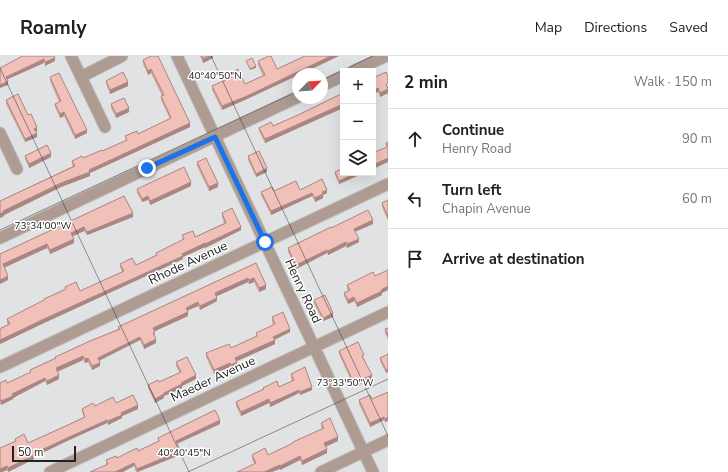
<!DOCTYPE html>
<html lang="en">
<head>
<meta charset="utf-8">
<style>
  body { margin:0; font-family:"Nunito Sans",sans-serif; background:#f2f2f2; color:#202124 }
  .controls { position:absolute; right:12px; top:12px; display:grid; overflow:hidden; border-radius:0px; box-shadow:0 4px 16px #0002 }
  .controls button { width:36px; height:36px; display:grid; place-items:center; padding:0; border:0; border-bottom:1px solid #e0e0e0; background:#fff; color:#202124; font:20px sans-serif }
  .compass { position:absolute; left:292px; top:12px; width:36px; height:36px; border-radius:50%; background:#fff; box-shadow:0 4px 16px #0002; rotate:65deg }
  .scale { position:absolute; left:12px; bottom:10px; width:64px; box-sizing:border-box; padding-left:4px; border:2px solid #222223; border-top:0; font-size:11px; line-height:14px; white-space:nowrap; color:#222223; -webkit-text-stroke:3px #fff; paint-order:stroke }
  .stop { position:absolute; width:12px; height:12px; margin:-9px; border:3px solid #1a73e8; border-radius:50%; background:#fff }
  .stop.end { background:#1a73e8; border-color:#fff; box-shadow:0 1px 4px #0008 }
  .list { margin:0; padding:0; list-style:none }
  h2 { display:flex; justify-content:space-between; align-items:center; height:52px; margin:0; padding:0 16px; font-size:17px }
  h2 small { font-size:13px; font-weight:400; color:#757577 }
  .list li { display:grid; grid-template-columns:26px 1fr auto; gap:12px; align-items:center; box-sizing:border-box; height:60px; padding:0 16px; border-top:1px solid #e0e0e0 }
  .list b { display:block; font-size:15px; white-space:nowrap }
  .list p { margin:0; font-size:13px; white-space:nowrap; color:#757577 }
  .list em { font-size:13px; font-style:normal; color:#757577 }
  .icon { flex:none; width:22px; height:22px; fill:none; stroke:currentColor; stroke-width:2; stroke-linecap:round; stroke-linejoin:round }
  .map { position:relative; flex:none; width:388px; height:416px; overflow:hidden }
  header { display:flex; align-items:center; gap:24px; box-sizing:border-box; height:56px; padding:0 20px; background:#fff; border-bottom:1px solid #e0e0e0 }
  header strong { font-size:19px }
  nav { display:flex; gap:22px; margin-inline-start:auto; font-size:14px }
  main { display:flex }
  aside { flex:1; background:#fff }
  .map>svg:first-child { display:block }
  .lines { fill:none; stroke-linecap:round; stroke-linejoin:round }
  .minor-casing { stroke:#bfbfc0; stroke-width:13 }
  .minor { stroke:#ae9c92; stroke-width:11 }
  .wall { fill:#cfa59f }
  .shaded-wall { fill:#a98682 }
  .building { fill:#f1c0b9; stroke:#a98682 }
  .route { stroke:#1a73e8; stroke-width:5 }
  .ticks { fill:none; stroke:#222223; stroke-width:1; stroke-opacity:0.45 }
  .labels { text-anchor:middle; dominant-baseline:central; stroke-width:3; stroke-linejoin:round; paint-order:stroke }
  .street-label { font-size:13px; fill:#222223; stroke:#fff }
  .ticks-label { font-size:10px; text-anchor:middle; fill:#222223; stroke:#fff; stroke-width:3; stroke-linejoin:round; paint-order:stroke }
</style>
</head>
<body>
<header>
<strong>Roamly</strong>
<nav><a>Map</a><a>Directions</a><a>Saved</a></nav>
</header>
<main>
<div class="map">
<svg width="388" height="416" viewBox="0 0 388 416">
  <rect width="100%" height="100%" fill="#e1e2e3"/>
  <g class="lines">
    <g class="minor-casing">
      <path id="minor" d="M 71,0 L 105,71
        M 177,0 L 373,416
        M 354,15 L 386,0
        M 81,21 L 122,0
        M 322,30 L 343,20
        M 0,77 L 17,113
        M 0,182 L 298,41
        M 0,311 L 388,128
        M 50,416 L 388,256
        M 321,416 L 388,384"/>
    </g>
    <use href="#minor" class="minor"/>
  </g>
  <path class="wall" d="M 151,0 L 190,71 L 90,117 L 90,120 L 61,131 L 4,159 L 4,160 L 0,162 L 0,145 L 73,110 L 72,109 L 72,105 L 83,102 L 102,95 L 126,85 L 125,80 L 138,78 L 170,63 L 161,44 L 161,40 L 162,40 L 151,17 L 148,19 L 143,8 L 143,4 Z
    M 200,0 L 213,0 L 213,2 L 203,7 Z
    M 305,0 L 339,0 L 247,43 L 222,54 L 212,34 L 212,30 L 230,22 L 230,17 L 245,28 L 263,20 L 258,9 L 258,5 L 277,13 Z
    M 50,21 L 87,77 L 75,83 L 64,60 L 60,62 L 55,51 L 55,48 L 59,46 L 50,25 Z
    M 373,22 L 387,31 L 388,33 L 388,37 L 380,41 Z
    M 106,25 L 128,30 L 110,38 L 106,28 Z
    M 343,37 L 343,52 L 265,87 L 259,75 L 259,72 L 273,70 L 298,59 Z
    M 6,44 L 28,59 L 37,75 L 36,76 L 37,81 L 25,86 L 6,48 Z
    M 111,48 L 129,56 L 116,62 L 111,52 Z
    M 25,100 L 51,101 L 29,112 L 25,103 Z
    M 248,100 L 267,116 L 256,121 L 248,104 Z
    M 197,106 L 218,131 L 209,135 L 197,110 Z
    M 335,116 L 343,117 L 364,117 L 339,128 L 335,119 Z
    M 191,130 L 150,149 L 148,144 L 142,146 L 137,137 L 137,133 Z
    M 300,134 L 327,137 L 323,139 L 323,142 L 315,146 L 312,140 L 271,159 L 261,139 L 261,136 Z
    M 124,140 L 133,161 L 87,179 L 84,175 L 73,180 L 74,187 L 50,198 L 47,192 L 4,212 L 8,224 L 0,198 Z
    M 388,144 L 388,165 L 382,151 L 382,147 Z
    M 222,157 L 241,174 L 205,192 L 205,191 L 183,201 L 183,203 L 44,267 L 0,288 L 0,274 L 1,274 L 1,272 L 8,269 L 7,267 L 7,263 L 44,245 L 44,243 L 65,233 L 65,231 L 80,235 L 122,216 L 120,211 L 120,208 L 136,209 L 156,199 L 156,197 L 183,184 L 182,179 L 195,181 L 224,167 L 222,161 Z
    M 373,168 L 355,176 L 359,186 L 347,192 L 346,190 L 328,199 L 327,197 L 296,213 L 288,196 L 288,192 L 331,172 Z
    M 256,207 L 266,233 L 259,236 L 254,226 L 249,228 L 248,226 L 217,240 L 217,245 L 200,254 L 198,250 L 187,255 L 188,260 L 155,275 L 155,280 L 154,281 L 156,287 L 144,293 L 140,284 L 99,305 L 100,310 L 92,314 L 88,306 L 85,307 L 83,304 L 58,316 L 59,323 L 47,329 L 45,325 L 13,342 L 13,343 L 1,349 L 0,347 L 0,327 L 7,327 L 30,317 L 30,314 L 55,302 L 55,301 L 118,273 L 118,271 Z
    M 347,229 L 382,237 L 382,239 L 357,251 L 354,245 L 348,248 L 344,240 L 344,237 L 348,235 L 347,233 Z
    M 314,244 L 333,261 L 323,265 L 314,248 Z
    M 272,261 L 290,276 L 275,284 L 275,288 L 237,305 L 237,310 L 231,313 L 230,311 L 214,318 L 206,301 L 206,297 L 231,292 L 256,281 L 256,277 L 273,269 L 272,265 Z
    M 388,272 L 388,284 L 385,277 L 385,273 Z
    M 339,295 L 364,302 L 372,323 L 354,331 L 339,298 Z
    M 388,298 L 386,317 L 380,305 L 380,302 Z
    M 176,306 L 196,323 L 182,330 L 182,332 L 164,340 L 164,342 L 155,347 L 148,332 L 148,329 L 159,326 L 180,317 L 176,310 Z
    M 291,318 L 312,334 L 300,339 L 299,337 L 270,351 L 269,347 L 241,360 L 236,350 L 236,346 L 263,333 L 263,332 L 279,331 L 292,325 L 291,322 Z
    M 388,336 L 385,366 L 384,364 L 370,371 L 359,348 L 359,344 L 372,343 Z
    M 116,347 L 138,353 L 122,360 L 122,362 L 108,369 L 107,367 L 67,385 L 34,401 L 34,403 L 8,416 L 7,414 L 2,416 L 0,416 L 15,385 L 15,383 L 28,387 L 68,369 L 84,361 L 82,356 L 82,353 Z
    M 321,367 L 338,385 L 326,391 L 327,397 L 302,409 L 300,404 L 280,414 L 280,413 L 254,408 L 252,403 L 252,399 L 268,399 L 293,387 L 293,386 L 322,373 L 321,370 Z
    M 220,368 L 177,388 L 180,399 L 138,416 L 136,416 L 134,410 L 106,408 L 106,404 L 117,402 L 138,395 L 158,385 L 158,382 Z"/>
  <path class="shaded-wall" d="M 210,0 L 213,0 L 213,2 L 203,7 L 203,3 Z
    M 331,0 L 339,0 L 301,18 L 298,18 L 298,19 L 247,43 L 222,54 L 222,50 Z
    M 55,2 L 55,5 L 45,10 L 45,6 Z
    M 44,3 L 44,7 L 6,24 L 6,21 Z
    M 256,10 L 256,12 L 250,14 L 250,13 Z
    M 151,13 L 151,17 L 148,19 L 148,15 Z
    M 8,25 L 8,29 L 0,32 L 0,29 Z
    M 128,26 L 128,30 L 110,38 L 110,34 Z
    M 378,32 L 378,36 L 373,38 L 373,34 Z
    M 388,33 L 388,37 L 380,41 L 380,37 Z
    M 343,48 L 343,52 L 265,87 L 265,83 Z
    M 129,52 L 129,56 L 116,62 L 116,58 Z
    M 64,56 L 64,60 L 60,62 L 60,58 Z
    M 190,67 L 190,71 L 90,117 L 90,120 L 61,131 L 4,159 L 4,160 L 0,162 L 0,158 L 3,155 L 89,114 Z
    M 37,71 L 37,75 L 34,76 L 34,73 Z
    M 87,74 L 87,77 L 75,83 L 75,79 Z
    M 37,77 L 37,81 L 25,86 L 25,83 Z
    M 51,97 L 51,101 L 29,112 L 29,108 Z
    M 388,102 L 388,106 L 373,113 L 373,109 Z
    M 267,112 L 267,116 L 256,121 L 256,118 Z
    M 356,117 L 364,117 L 339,128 L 339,125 Z
    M 191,126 L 191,130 L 150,149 L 150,145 Z
    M 218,127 L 218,131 L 209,135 L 209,131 Z
    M 327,134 L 327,137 L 323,139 L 323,142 L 315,146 L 315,142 L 322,136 Z
    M 312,137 L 312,140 L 271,159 L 271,155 Z
    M 148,140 L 148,144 L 142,146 L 142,143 Z
    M 133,157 L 133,161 L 87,179 L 87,176 Z
    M 373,164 L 373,168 L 354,176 L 354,173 Z
    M 84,171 L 84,175 L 71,181 L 71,177 Z
    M 241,171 L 241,174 L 205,192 L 205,188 Z
    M 74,183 L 74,187 L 50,198 L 50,194 Z
    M 359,183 L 359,186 L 347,192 L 347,188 Z
    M 346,186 L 346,190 L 328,199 L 328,195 Z
    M 205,187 L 205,191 L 183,201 L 183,203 L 44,267 L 0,288 L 0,284 Z
    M 47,188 L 47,192 L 3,212 L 3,208 Z
    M 327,194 L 327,197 L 296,213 L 296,209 Z
    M 8,220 L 8,224 L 0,228 L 0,224 Z
    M 248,222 L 248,226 L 215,241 L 215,237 Z
    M 254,222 L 254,226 L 249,228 L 249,224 Z
    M 266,229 L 266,233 L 259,236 L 259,232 Z
    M 388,230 L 388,234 L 382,237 L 382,239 L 357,251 L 357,247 Z
    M 354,241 L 354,245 L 348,248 L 348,244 Z
    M 217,242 L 217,245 L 200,254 L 200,250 Z
    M 198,246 L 198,250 L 186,255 L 186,252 Z
    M 188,256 L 188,260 L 153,276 L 153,272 Z
    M 333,257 L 333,261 L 323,265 L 323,262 Z
    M 290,273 L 290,276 L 273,284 L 273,281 Z
    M 140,281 L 140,284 L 98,305 L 98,302 Z
    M 156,283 L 156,287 L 144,293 L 144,289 Z
    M 275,284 L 275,288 L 235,306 L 235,302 Z
    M 83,300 L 83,304 L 56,316 L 56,312 Z
    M 88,302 L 88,306 L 85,307 L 85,303 Z
    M 237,306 L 237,310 L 231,313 L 231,309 Z
    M 100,307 L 100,310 L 92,314 L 92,310 Z
    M 230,307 L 230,311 L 214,318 L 214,314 Z
    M 388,313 L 388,316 L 386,317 L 386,314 Z
    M 59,319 L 59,323 L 47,329 L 47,325 Z
    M 196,319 L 196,323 L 182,330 L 182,332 L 164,340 L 164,342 L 155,347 L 155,343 L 164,337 L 181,327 Z
    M 372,319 L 372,323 L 354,331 L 354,327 Z
    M 45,322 L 45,325 L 13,342 L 13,343 L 1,349 L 1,345 L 12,338 Z
    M 312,331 L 312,334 L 300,339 L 300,336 Z
    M 299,334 L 299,337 L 270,351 L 270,347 Z
    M 269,343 L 269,347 L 241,360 L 241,356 Z
    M 138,349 L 138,353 L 122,360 L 122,362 L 108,369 L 108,365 L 121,357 Z
    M 384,361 L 384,364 L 370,371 L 370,367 Z
    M 388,361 L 388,365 L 385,366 L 385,363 Z
    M 107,364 L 107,367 L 67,385 L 34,401 L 34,403 L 8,416 L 8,412 L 33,398 L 67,382 Z
    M 220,364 L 220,368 L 176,388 L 176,385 Z
    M 338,381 L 338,385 L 324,391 L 324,387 Z
    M 327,393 L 327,397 L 302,409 L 302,405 Z
    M 180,395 L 180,399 L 137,416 L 137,413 Z
    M 300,400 L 300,404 L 280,414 L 280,410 Z
    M 134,407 L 134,410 L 123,416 L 115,416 Z
    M 280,409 L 280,413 L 272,416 L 264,416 Z
    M 7,410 L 7,414 L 2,416 L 0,416 L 0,413 Z"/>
  <path class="building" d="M 21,0 L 54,0 L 55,2 L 45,6 L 44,3 L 6,21 L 8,25 L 0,29 L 0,12 L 21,1 Z
    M 151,0 L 158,0 L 190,67 L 89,114 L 90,116 L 61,127 L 3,155 L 4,156 L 0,158 L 0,145 L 75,110 L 72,105 L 82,100 L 83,102 L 102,94 L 102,95 L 127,84 L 125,80 L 137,75 L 138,78 L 171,62 L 161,40 L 164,39 L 151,13 L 148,15 L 143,4 Z
    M 202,0 L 210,0 L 203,3 Z
    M 269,0 L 271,0 L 277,13 L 305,0 L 331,0 L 247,40 L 222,50 L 212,30 L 232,21 L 230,17 L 238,13 L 245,28 L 265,19 L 258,5 Z
    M 252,2 L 256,10 L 250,13 L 246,5 Z
    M 123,16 L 128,26 L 110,34 L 106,25 Z
    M 386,16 L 388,21 L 388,27 L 386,28 L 388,33 L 380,37 L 378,32 L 373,34 L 373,22 Z
    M 59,17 L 87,74 L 75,79 L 64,56 L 60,58 L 55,48 L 61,45 L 50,21 Z
    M 343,37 L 343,48 L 265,83 L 259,72 L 271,66 L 273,70 L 298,59 Z
    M 18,38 L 28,59 L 31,58 L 37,71 L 34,73 L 37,77 L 25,83 L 6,44 Z
    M 124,42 L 129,52 L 116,58 L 111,48 Z
    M 388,86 L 388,102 L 373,109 L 373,97 L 387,91 L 386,87 Z
    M 47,89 L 51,97 L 29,108 L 25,100 Z
    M 259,95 L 267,112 L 256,118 L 248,100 Z
    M 206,102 L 218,127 L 209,131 L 197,106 Z
    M 184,111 L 191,126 L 150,145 L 148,140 L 142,143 L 137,133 Z
    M 343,112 L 343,117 L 356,117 L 339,125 L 335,116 Z
    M 322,123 L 327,134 L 322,136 L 323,138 L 315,142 L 312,137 L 271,155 L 261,136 L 272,131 L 274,135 L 296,125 L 300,134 Z
    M 124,140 L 133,157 L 87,176 L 84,171 L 71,177 L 74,183 L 50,194 L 47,188 L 3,208 L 8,220 L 0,224 L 0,198 Z
    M 388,144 L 388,161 L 382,147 Z
    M 232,152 L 241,171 L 205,188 L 205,187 L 182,198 L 183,200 L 44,263 L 0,284 L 0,274 L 1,273 L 1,272 L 10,268 L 7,263 L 44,244 L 44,243 L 66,233 L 65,231 L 76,226 L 80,235 L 124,215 L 120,208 L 132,202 L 136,209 L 157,199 L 156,197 L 184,183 L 182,179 L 193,175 L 195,181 L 226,167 L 222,157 Z
    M 368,154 L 373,164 L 354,173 L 359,183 L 347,188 L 346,186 L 328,195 L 327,194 L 296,209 L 288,192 L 331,171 L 331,172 Z
    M 256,207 L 266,229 L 259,232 L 254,222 L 249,224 L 248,222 L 215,237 L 217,242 L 200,250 L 198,246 L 186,252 L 188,256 L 153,272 L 155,276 L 153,277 L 156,283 L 144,289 L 140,281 L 98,302 L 100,307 L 92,310 L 88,302 L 85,303 L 83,300 L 56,312 L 59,319 L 47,325 L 45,322 L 12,338 L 13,340 L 1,345 L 0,343 L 0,327 L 6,324 L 7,327 L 31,316 L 30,314 L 56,302 L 55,301 L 90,285 L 120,273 L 118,271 Z
    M 388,214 L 388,230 L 381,234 L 382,235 L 357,247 L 354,241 L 348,244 L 344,237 L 350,234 L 347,229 L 373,216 L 375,220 Z
    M 325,239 L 333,257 L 323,262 L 314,244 Z
    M 283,256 L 290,273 L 273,281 L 275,284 L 235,302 L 237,306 L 231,309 L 230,307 L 214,314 L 206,297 L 229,288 L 231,292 L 257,280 L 256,277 L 275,268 L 272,261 Z
    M 388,272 L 388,280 L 385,273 Z
    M 358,286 L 364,299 L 362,300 L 372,319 L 354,327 L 339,295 Z
    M 388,298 L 388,313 L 386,314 L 380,302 Z
    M 187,301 L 196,319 L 181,327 L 182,328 L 164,337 L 164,338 L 155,343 L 148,329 L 158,324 L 159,326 L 181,316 L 176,306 Z
    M 305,311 L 312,331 L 300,336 L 299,334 L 270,347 L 269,343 L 241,356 L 236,346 L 264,333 L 263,332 L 277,325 L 279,331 L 294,324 L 291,318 Z
    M 388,336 L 388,361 L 385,363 L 384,361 L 370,367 L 359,344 L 370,339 L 372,343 Z
    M 133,339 L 138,349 L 121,357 L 122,359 L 108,365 L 107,364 L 67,382 L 33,398 L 34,399 L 8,412 L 7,410 L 0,413 L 0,392 L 16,385 L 15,383 L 24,378 L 28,387 L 68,369 L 85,361 L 82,353 L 93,347 L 95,350 L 113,341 L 116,347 Z
    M 215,354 L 220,364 L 176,385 L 180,395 L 137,413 L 134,407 L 115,416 L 90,416 L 108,408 L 106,404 L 116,400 L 117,402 L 137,392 L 138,395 L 159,385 L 158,382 Z
    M 330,362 L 338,381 L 324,387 L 327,393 L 302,405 L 300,400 L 280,410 L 280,409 L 264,416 L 237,416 L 256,407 L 252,399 L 265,392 L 268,399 L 293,387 L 293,386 L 324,372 L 321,367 Z"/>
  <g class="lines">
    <path class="route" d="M 147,112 L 215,81 L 265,186"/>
  </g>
  <path class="ticks" d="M 211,0 L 388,380M 0,12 L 189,416M 322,24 L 373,0M 0,174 L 298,35M 188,416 L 388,323"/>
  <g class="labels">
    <g class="street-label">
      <text transform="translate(188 207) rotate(-25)">Rhode Avenue</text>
      <text transform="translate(303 235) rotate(65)">Henry Road</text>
      <text transform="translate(213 323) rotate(-25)">Maeder Avenue</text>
    </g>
  </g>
  <g class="ticks-label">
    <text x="215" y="23">40°40'50"N</text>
    <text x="43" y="173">73°34'00"W</text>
    <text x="345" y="330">73°33'50"W</text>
    <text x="184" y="400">40°40'45"N</text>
  </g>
</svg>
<div class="controls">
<button>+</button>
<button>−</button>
<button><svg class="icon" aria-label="layers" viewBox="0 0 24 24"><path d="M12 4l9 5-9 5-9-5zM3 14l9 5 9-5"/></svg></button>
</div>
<svg class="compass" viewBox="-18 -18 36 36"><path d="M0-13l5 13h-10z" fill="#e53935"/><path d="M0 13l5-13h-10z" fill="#757577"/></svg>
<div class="scale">50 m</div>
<div class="stop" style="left:265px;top:186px"></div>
<div class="stop end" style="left:147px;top:112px"></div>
</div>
<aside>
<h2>2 min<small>Walk · 150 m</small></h2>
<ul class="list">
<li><svg class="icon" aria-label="ahead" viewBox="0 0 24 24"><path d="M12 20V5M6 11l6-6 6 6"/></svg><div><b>Continue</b><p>Henry Road</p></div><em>90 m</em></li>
<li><svg class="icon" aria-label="left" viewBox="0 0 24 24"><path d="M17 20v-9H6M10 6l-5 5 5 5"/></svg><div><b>Turn left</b><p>Chapin Avenue</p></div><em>60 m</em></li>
<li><svg class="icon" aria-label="arrive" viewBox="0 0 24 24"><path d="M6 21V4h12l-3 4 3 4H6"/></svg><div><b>Arrive at destination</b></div></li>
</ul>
</aside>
</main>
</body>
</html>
